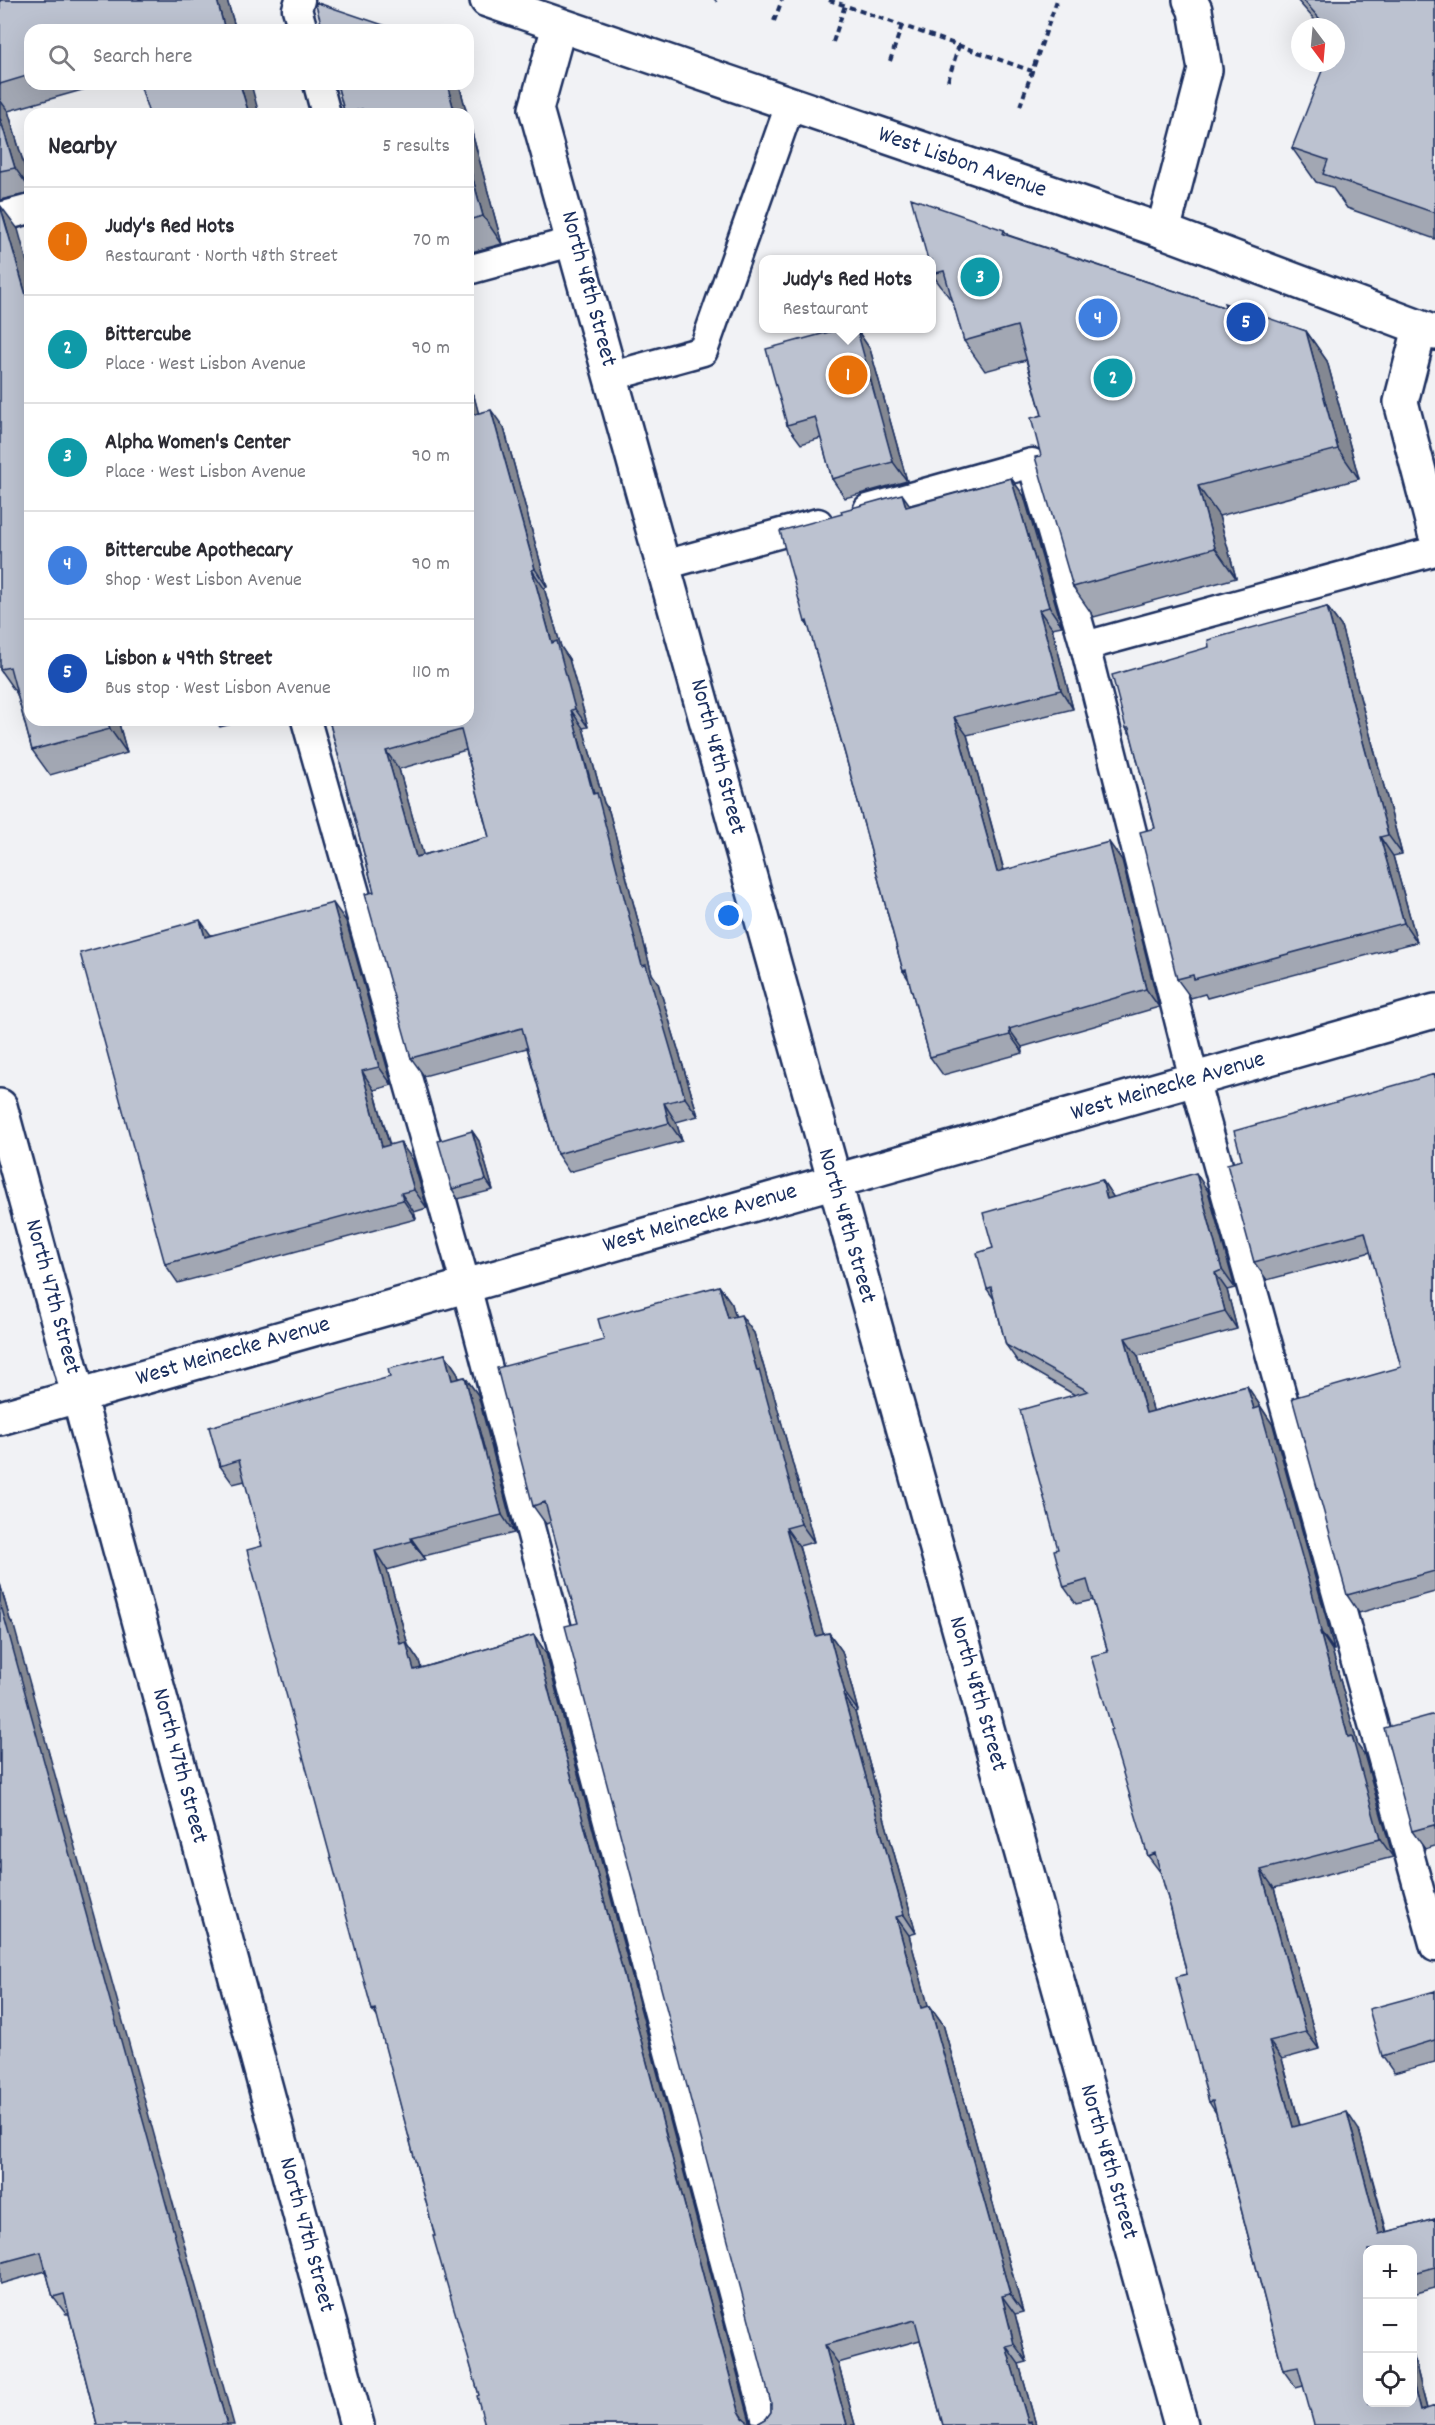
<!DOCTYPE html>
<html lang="en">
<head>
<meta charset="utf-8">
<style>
  body { margin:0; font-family:Dekko,sans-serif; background:#f7f7f7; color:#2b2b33 }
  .controls { position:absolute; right:18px; bottom:18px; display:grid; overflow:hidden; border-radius:12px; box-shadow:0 6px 24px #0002 }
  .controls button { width:54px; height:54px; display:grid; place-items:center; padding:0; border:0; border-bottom:2px solid #e1e1e2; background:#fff; color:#2b2b33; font:30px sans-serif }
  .compass { position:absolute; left:1291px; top:18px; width:54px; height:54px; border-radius:50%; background:#fff; box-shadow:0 6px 24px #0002; rotate:164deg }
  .you { position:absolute; left:729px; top:916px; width:21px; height:21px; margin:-15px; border:4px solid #fff; border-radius:50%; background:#1a73e8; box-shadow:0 0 0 9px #1a73e833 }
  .badge { display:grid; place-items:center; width:39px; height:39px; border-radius:50%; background:#1b2f5e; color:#fff; font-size:20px; font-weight:700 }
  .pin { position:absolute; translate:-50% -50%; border:3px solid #fff; box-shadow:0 2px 6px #0006 }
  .popup { position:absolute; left:759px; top:255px; width:177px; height:78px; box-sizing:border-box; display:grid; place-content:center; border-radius:12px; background:#fff; filter:drop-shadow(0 2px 4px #0005); font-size:20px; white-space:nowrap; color:#7c7c81 }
  .popup b { font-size:22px; color:#2b2b33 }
  .popup::after { content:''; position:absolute; left:50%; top:100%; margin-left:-12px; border:12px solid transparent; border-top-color:#fff }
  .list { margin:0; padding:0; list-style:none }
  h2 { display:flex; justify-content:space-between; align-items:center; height:78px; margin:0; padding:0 24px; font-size:26px }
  h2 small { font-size:20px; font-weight:400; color:#7c7c81 }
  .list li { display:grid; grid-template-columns:39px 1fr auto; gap:18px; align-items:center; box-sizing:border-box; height:108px; padding:0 24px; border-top:2px solid #e1e1e2 }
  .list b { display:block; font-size:22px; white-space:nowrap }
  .list p { margin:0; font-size:20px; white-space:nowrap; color:#7c7c81 }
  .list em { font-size:20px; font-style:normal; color:#7c7c81 }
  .icon { flex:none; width:33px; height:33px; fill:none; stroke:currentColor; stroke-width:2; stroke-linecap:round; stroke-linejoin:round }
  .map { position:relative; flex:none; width:1435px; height:2425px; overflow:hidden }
  .search { position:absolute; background:#fff; box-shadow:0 6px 24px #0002; left:24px; top:24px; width:450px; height:66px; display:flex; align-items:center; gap:15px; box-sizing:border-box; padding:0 21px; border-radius:18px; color:#7c7c81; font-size:22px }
  .panel { position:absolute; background:#fff; box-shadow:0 6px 24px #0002; left:24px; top:108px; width:450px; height:618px; border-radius:18px }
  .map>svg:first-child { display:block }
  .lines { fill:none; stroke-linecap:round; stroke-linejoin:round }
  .lane-casing { stroke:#1b2f5e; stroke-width:33 }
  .street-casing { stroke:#1b2f5e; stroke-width:38 }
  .primary-casing { stroke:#1b2f5e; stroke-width:38 }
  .path { stroke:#1b2f5e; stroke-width:4; stroke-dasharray:6 4.5; stroke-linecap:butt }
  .lane { stroke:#fff; stroke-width:28 }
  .street { stroke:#fff; stroke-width:33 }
  .primary { stroke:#fff; stroke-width:33 }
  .wall { fill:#a2a7b3; stroke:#1b2f5e; stroke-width:1.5; fill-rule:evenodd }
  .shaded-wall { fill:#848892; stroke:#1b2f5e; stroke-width:1.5 }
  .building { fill:#bcc2d0; stroke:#1b2f5e; stroke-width:1.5; fill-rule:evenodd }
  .labels { text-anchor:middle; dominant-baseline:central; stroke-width:4.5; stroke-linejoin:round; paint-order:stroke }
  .street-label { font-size:24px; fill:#1b2f5e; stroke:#fff }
</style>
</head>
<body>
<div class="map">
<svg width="1435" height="2425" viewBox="0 0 1435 2425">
  <rect width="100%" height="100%" fill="#f1f2f5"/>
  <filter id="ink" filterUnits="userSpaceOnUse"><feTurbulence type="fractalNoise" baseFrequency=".0167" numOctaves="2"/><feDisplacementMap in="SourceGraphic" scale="12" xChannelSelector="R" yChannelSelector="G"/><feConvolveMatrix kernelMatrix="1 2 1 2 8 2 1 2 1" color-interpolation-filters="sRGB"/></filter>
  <g filter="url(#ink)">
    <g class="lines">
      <g class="lane-casing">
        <path id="lane" d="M 300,0 L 297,9 L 303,30
          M 318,84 L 326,114
          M 0,217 L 30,209
          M 468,270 L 575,241
          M 612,376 L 703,351 L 790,105
          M 868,509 L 1032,463 L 1085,646 L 1435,551
          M 664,565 L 818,523
          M 1085,646 L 1194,1079 L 1435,1947
          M 306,720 L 466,1286 L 768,2425"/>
      </g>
      <g class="street-casing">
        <path id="street" d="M 559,26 L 536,109 L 1181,2425
          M 1163,231 L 1205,70 L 1195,10 L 1190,0
          M 1420,328 L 1401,402 L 1435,533
          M 0,1106 L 357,2425
          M 0,1418 L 1435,1011"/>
      </g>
      <g class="primary-casing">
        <path id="primary" d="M 487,0 L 1163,231 L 1435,333"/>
      </g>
      <path class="path" d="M 829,0 L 1032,71
        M 715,1 L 716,0
        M 774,21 L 782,0
        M 833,42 L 845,5
        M 890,61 L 902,25
        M 948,81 L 959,45
        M 1020,106 L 1057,0"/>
      <use href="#lane" class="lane"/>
      <use href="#street" class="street"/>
      <use href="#primary" class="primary"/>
    </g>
    <path class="wall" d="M 0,0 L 227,0 L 236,30 L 30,30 L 30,84 L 103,84 L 8,111 L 30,185 L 30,193 L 0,200 Z
      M 1297,0 L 1435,0 L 1435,239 L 1347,208 L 1332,187 L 1316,182 L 1292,148 L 1336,63 L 1336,27 L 1321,27 Z
      M 337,84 L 459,84 L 467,114 L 345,114 Z
      M 468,118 L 502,244 L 468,253 Z
      M 18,229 L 30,720 L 118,720 L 127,753 L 50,775 L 32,750 L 17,694 L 0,670 Z
      M 1004,230 L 1008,235 L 1226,308 L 1306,331 L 1327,361 L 1359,479 L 1219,516 L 1236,578 L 1094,617 L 1073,587 L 1041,456 L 1042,415 L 1026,360 L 985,371 L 964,341 L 954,304 L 932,274 Z
      M 844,328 L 854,328 L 856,330 L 857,330 L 870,349 L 907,481 L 845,498 L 832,479 L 821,438 L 801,444 L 787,425 Z
      M 468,388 L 474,396 L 478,413 L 504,428 L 547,587 L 544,588 L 561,647 L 569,659 L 588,727 L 583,728 L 604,803 L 609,811 L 652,974 L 658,983 L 698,1116 L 676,1122 L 682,1141 L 569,1172 L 557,1154 L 527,1048 L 424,1076 L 411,1058 L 374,892 L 329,720 L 468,720 ZM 466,750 L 489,837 L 423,855 L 399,769 Z
      M 1011,478 L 1024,496 L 1062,626 L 1052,628 L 1073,709 L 967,735 L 1004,870 L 1122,860 L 1159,1007 L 1022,1047 L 1023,1053 L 943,1075 L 930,1057 L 909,980 L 903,971 L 845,754 L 809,627 L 805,622 L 910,505 Z
      M 1327,607 L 1341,626 L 1402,854 L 1393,856 L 1417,942 L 1207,998 L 1205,994 L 1191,998 L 1177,979 L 1155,828 L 1131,735 L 1126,728 L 1209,647 Z
      M 215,720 L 248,720 L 220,727 Z
      M 346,921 L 392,1085 L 374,1090 L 390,1145 L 413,1160 L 427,1208 L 414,1212 L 416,1219 L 178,1283 L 165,1264 L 211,935 Z
      M 1435,1074 L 1435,1592 L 1359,1613 L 1347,1595 L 1401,1367 L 1371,1252 L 1267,1280 L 1254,1262 L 1242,1160 Z
      M 472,1131 L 479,1141 L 493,1190 L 458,1199 L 452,1189 Z
      M 1102,1180 L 1113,1197 L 1208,1191 L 1235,1288 L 1227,1290 L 1237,1329 L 1138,1356 L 1153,1411 L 1247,1386 L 1273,1425 L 1327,1621 L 1334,1650 L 1332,1650 L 1358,1746 L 1364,1754 L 1393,1857 L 1274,1888 L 1319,2049 L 1282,2059 L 1300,2125 L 1359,2130 L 1387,2232 L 1435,2219 L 1435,2288 L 1413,2294 L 1413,2250 L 1368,2250 L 1413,2403 L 1413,2354 L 1427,2409 L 1435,2425 L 1303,2386 L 1296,2388 L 1283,2370 L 1216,2113 L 1209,2102 L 1187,1974 L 1171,1909 L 1161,1873 L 1148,1856 L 1112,1729 L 1108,1652 L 1093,1600 L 1076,1604 L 1064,1587 L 1058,1549 L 1075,1395 L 1018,1362 L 1006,1345 L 994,1299 L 987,1289 L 993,1248 Z
      M 719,1286 L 732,1304 L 735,1316 L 754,1333 L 768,1382 L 772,1388 L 814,1542 L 799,1546 L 823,1634 L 829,1633 L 842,1651 L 858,1711 L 855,1712 L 916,1933 L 909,1935 L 928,2006 L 930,2006 L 943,2024 L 1023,2312 L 1015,2314 L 1027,2362 L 1019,2364 L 1036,2425 L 943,2425 L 920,2340 L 838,2363 L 855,2425 L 485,2425 L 479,2395 L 435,2236 L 378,2018 L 372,2010 L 262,1546 L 245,1481 L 233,1484 L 220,1466 L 390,1377 L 445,1354 L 457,1372 L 459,1378 L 465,1377 L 478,1395 L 514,1533 L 424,1556 L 425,1559 L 387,1570 L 408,1645 L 419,1661 L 421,1668 L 534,1635 L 546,1653 L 750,2422 L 759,2423 L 766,2419 L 771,2412 L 771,2403 L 578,1623 L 551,1522 L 546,1524 L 533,1506 L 604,1340 Z
      M 0,1584 L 10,1620 L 14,1626 L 97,2424 L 69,2314 L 66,2314 L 53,2297 L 46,2271 L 0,2284 Z
      M 1435,1714 L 1435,1846 L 1425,1849 L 1412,1831 Z
      M 1435,1991 L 1435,2062 L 1394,2073 L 1382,2056 Z"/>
    <path class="shaded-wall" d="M 217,0 L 227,0 L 236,30 L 225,30 Z
      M 240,84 L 251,84 L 259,114 L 249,114 Z
      M 447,84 L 459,84 L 467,114 L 455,114 Z
      M 0,100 L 8,111 L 30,185 L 30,189 L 15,168 L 0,118 Z
      M 468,118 L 502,244 L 483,216 L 468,161 Z
      M 0,205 L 18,229 L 30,273 L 30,309 Z
      M 853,328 L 858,334 L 857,330 L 870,349 L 907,481 L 893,462 Z
      M 1306,331 L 1327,361 L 1359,479 L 1338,449 Z
      M 468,388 L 474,396 L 484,433 L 471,415 L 468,404 Z
      M 491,410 L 504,428 L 547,587 L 535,569 Z
      M 1011,478 L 1024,496 L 1062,626 L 1049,607 Z
      M 1198,486 L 1219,516 L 1236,578 L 1215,548 Z
      M 902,494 L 915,512 L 906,507 Z
      M 532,570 L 544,588 L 561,647 L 569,659 L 588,727 L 575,709 L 552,643 Z
      M 1327,607 L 1341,626 L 1402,854 L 1388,835 Z
      M 1039,610 L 1052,628 L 1073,709 L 1061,690 Z
      M 571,710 L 583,728 L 604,803 L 609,811 L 652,974 L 658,983 L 698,1116 L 685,1098 L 642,966 Z
      M 954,717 L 967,735 L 1009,890 L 997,872 Z
      M 107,720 L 118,720 L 127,753 L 110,729 Z
      M 386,751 L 399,769 L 429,875 L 416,857 Z
      M 1380,837 L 1393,856 L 1417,942 L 1404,923 Z
      M 1109,842 L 1122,860 L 1159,1007 L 1146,989 Z
      M 333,903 L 346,921 L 392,1085 L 379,1067 Z
      M 200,920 L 213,938 L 205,937 Z
      M 1009,1029 L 1022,1047 L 1023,1053 L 1010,1035 Z
      M 362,1071 L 374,1090 L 395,1165 L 382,1147 Z
      M 664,1103 L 676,1122 L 682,1141 L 669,1123 Z
      M 472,1131 L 479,1141 L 493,1190 L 486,1180 Z
      M 400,1142 L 413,1160 L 427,1208 L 414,1190 Z
      M 1196,1173 L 1208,1191 L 1235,1288 L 1222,1270 Z
      M 1102,1180 L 1114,1198 L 1107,1199 Z
      M 401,1193 L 414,1212 L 416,1219 L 403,1200 Z
      M 1215,1273 L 1227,1290 L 1237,1329 L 1225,1311 Z
      M 719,1286 L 732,1304 L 741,1337 L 728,1318 Z
      M 741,1315 L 754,1333 L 768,1382 L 772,1388 L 814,1542 L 801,1524 Z
      M 1125,1338 L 1138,1356 L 1159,1431 L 1146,1413 Z
      M 445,1354 L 457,1372 L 465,1398 L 452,1380 Z
      M 465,1377 L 478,1395 L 514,1533 L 502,1515 Z
      M 1247,1386 L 1273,1425 L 1327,1621 L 1334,1650 L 1321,1632 Z
      M 786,1528 L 799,1546 L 829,1654 L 816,1636 Z
      M 411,1538 L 424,1556 L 425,1559 L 412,1541 Z
      M 375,1551 L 387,1570 L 408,1645 L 419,1661 L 427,1688 L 414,1670 L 400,1644 Z
      M 0,1584 L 10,1620 L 14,1626 L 234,2425 L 227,2425 L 0,1610 Z
      M 1320,1632 L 1332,1650 L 1358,1746 L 1364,1754 L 1393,1857 L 1380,1839 L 1348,1737 Z
      M 829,1633 L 842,1651 L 858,1711 L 845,1693 Z
      M 534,1635 L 546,1653 L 751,2425 L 748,2425 L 739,2411 Z
      M 843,1694 L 855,1712 L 916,1933 L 904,1915 Z
      M 1261,1870 L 1274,1888 L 1319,2049 L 1306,2032 Z
      M 896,1917 L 909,1935 L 934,2027 L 921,2008 Z
      M 930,2006 L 943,2024 L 1023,2312 L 1010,2294 Z
      M 1269,2041 L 1282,2059 L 1305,2145 L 1293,2127 Z
      M 1347,2112 L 1359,2130 L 1391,2250 L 1379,2234 Z
      M 1002,2296 L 1015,2314 L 1027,2362 L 1014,2344 Z
      M 825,2345 L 838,2363 L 855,2425 L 847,2425 Z
      M 1006,2346 L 1019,2364 L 1036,2425 L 1030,2425 L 1028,2422 Z
      M 1413,2354 L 1431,2425 L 1420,2411 L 1413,2383 Z"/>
    <path class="building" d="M 0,0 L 217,0 L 225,30 L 30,30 L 30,75 L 0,84 Z
      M 1303,0 L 1435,0 L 1435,213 L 1323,174 L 1328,160 L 1292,148 L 1325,63 L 1336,63 L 1336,27 L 1327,27 Z
      M 315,2 L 398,30 L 323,30 Z
      M 140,84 L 240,84 L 249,114 L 149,114 Z
      M 337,84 L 447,84 L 455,114 L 363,114 L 362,109 L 345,114 Z
      M 0,118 L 15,168 L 0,171 Z
      M 468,161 L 483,216 L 468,220 Z
      M 911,198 L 1004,230 L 1003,234 L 1226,308 L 1224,303 L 1306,331 L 1338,449 L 1198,486 L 1215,548 L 1073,587 L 1035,457 L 1041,456 L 1031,418 L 1042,415 L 1017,326 L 964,341 L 944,271 L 932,274 L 932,260 L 928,260 Z
      M 0,205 L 30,309 L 30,720 L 107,720 L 110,729 L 32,750 L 10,667 L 0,669 Z
      M 844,328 L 853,328 L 854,331 L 857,330 L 893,462 L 832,479 L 815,417 L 787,425 L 766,349 Z
      M 468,404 L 471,415 L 491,410 L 535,569 L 532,570 L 552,643 L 557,641 L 575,709 L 571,710 L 593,794 L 597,793 L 642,966 L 646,965 L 685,1098 L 664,1103 L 669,1123 L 557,1154 L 522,1028 L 411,1058 L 365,894 L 374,892 L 329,720 L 468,720 ZM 461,730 L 489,837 L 416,857 L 386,751 Z
      M 1011,478 L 1049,607 L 1039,610 L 1061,690 L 954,717 L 997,872 L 1109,842 L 1146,989 L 1009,1029 L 1010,1035 L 930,1057 L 906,970 L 903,971 L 845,754 L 807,621 L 805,622 L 780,531 L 842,514 L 841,511 L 902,494 L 906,507 Z
      M 1327,607 L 1388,835 L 1380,837 L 1404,923 L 1194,979 L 1193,975 L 1177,979 L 1140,832 L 1155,828 L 1129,728 L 1126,728 L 1112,675 L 1209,647 L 1208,640 Z
      M 333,903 L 379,1067 L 362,1071 L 382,1147 L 400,1142 L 414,1190 L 401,1193 L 403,1200 L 165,1264 L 80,953 L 200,920 L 205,937 Z
      M 1435,1074 L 1435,1571 L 1347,1595 L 1292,1398 L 1401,1367 L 1365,1232 L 1254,1262 L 1227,1164 L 1242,1160 L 1234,1131 Z
      M 472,1131 L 486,1180 L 452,1189 L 438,1141 Z
      M 1196,1173 L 1222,1270 L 1215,1273 L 1225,1311 L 1125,1338 L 1146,1413 L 1247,1386 L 1254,1409 L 1260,1407 L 1315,1603 L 1321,1632 L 1320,1632 L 1348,1737 L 1352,1736 L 1380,1839 L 1261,1870 L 1306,2032 L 1269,2041 L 1293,2127 L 1347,2112 L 1379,2234 L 1435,2219 L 1435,2267 L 1413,2273 L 1413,2250 L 1368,2250 L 1368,2403 L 1413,2403 L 1413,2383 L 1420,2411 L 1435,2406 L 1435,2425 L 1314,2425 L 1298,2367 L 1283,2370 L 1213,2101 L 1209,2102 L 1176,1977 L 1187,1974 L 1171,1909 L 1155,1853 L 1148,1856 L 1110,1730 L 1112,1729 L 1091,1656 L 1108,1652 L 1087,1580 L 1064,1587 L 1054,1550 L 1058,1549 L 1020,1410 L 1088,1391 L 1006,1345 L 991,1287 L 987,1289 L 977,1253 L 993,1248 L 983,1213 L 1102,1180 L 1107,1199 Z
      M 719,1286 L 728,1318 L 741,1315 L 757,1371 L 759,1370 L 801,1524 L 786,1528 L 816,1636 L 829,1633 L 845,1693 L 843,1694 L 904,1915 L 896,1917 L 921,2008 L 930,2006 L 1010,2294 L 1002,2296 L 1014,2344 L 1006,2346 L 1028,2422 L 1031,2421 L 1032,2425 L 943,2425 L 915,2320 L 825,2345 L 847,2425 L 485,2425 L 477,2396 L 479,2395 L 433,2236 L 435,2236 L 375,2009 L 372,2010 L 247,1550 L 262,1546 L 239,1460 L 220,1466 L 209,1427 L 390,1377 L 388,1369 L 445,1354 L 452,1380 L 465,1377 L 502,1515 L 411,1538 L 412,1541 L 375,1551 L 400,1644 L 406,1642 L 414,1670 L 534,1635 L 739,2411 L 743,2418 L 750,2423 L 759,2423 L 766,2419 L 771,2412 L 771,2403 L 565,1626 L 578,1623 L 545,1502 L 533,1506 L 497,1368 L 604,1340 L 598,1319 Z
      M 0,1609 L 2,1609 L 227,2425 L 95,2425 L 97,2424 L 64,2294 L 53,2297 L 41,2252 L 0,2263 Z
      M 1435,1714 L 1435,1827 L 1434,1825 L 1412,1831 L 1384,1728 Z
      M 1435,1991 L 1435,2040 L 1382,2056 L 1369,2009 Z"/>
  </g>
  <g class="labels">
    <g class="street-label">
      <text transform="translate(962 163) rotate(19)">West Lisbon Avenue</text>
      <text transform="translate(588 289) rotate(75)">North 48th Street</text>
      <text transform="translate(717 757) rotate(75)">North 48th Street</text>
      <text transform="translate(1168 1087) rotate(-16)">West Meinecke Avenue</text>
      <text transform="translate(700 1219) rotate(-16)">West Meinecke Avenue</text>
      <text transform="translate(846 1226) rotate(74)">North 48th Street</text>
      <text transform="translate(52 1297) rotate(75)">North 47th Street</text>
      <text transform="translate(233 1352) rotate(-16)">West Meinecke Avenue</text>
      <text transform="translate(977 1694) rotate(74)">North 48th Street</text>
      <text transform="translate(179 1766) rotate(75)">North 47th Street</text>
      <text transform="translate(1108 2162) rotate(74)">North 48th Street</text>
      <text transform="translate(306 2235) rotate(75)">North 47th Street</text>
    </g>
  </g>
</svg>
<div class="controls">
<button>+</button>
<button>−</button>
<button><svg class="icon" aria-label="locate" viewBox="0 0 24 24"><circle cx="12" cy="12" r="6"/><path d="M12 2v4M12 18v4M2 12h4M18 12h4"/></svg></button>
</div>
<svg class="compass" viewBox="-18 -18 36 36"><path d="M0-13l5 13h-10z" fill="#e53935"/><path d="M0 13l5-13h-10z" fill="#7c7c81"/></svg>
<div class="you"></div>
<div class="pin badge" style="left:848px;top:375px;background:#e8710a">1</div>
<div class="popup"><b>Judy's Red Hots</b>Restaurant</div>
<div class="pin badge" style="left:1113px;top:378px;background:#0f9aa8">2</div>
<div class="pin badge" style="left:980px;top:277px;background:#0f9aa8">3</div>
<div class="pin badge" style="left:1098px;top:318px;background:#3f7fe0">4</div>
<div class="pin badge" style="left:1246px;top:322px;background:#1a4fb4">5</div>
<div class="search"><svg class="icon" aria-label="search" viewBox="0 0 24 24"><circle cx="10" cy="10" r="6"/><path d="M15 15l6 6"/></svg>Search here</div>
<section class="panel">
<h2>Nearby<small>5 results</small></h2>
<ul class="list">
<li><span class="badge" style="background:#e8710a">1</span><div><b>Judy's Red Hots</b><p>Restaurant · North 48th Street</p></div><em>70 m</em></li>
<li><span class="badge" style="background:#0f9aa8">2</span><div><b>Bittercube</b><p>Place · West Lisbon Avenue</p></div><em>90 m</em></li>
<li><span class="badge" style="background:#0f9aa8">3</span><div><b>Alpha Women's Center</b><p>Place · West Lisbon Avenue</p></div><em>90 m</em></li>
<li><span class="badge" style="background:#3f7fe0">4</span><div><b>Bittercube Apothecary</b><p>Shop · West Lisbon Avenue</p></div><em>90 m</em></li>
<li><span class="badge" style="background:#1a4fb4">5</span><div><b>Lisbon &amp; 49th Street</b><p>Bus stop · West Lisbon Avenue</p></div><em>110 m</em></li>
</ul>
</section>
</div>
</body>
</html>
